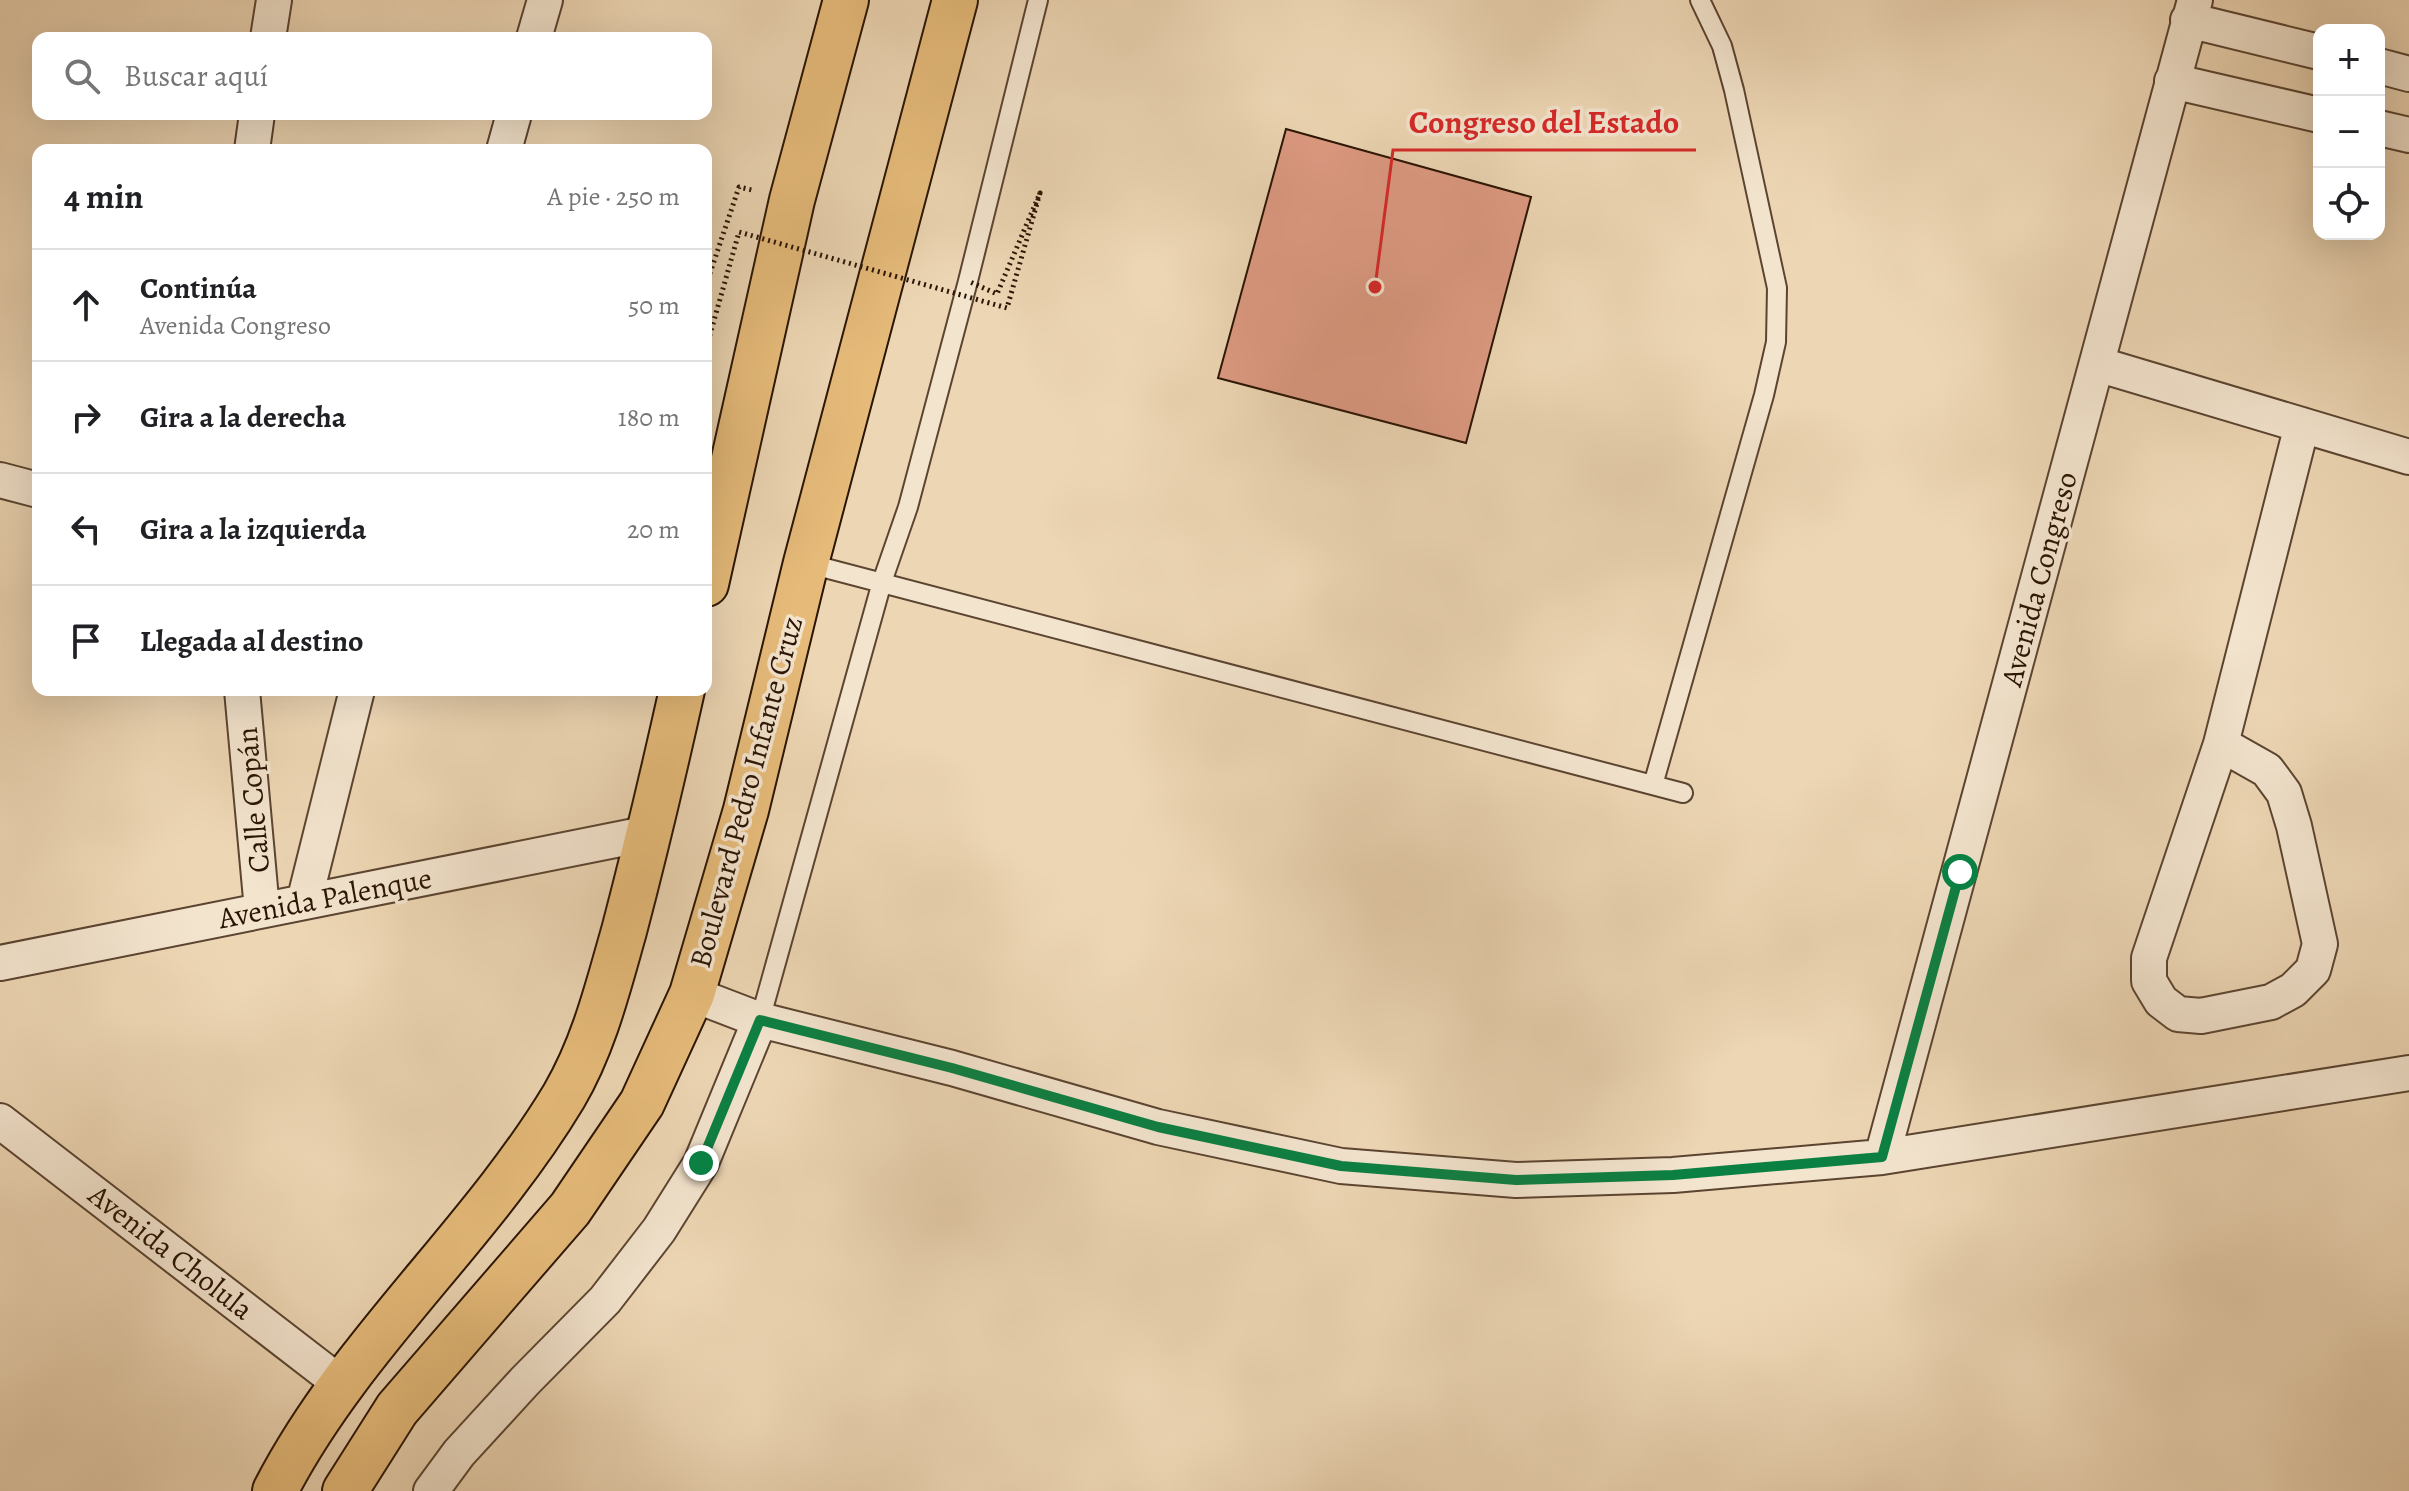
<!DOCTYPE html>
<html lang="es">
<head>
<meta charset="utf-8">
<style>
  body { margin:0; font-family:Alegreya,serif; background:#f2f2f2; color:#202124 }
  .controls { position:absolute; right:24px; top:24px; display:grid; overflow:hidden; border-radius:16px; box-shadow:0 8px 32px #0002 }
  .controls button { width:72px; height:72px; display:grid; place-items:center; padding:0; border:0; border-bottom:2px solid #e0e0e0; background:#fff; color:#202124; font:40px sans-serif }
  .stop { position:absolute; width:24px; height:24px; margin:-18px; border:6px solid #0b8043; border-radius:50%; background:#fff }
  .stop.end { background:#0b8043; border-color:#fff; box-shadow:0 2px 8px #0008 }
  .list { margin:0; padding:0; list-style:none }
  h2 { display:flex; justify-content:space-between; align-items:center; height:104px; margin:0; padding:0 32px; font-size:34px }
  h2 small { font-size:26px; font-weight:400; color:#757577 }
  .list li { display:grid; grid-template-columns:52px 1fr auto; gap:24px; align-items:center; box-sizing:border-box; height:112px; padding:0 32px; border-top:2px solid #e0e0e0 }
  .list b { display:block; font-size:30px; white-space:nowrap }
  .list p { margin:0; font-size:26px; white-space:nowrap; color:#757577 }
  .list em { font-size:26px; font-style:normal; color:#757577 }
  .icon { flex:none; width:44px; height:44px; fill:none; stroke:currentColor; stroke-width:2; stroke-linecap:round; stroke-linejoin:round }
  .map { position:relative; flex:none; width:2409px; height:1491px; overflow:hidden }
  .search { position:absolute; background:#fff; box-shadow:0 8px 32px #0002; left:32px; top:32px; width:680px; height:88px; display:flex; align-items:center; gap:20px; box-sizing:border-box; padding:0 28px; border-radius:16px; color:#757577; font-size:30px }
  .panel { position:absolute; background:#fff; box-shadow:0 8px 32px #0002; left:32px; top:144px; width:680px; height:552px; border-radius:16px }
  .map>svg:first-child { display:block }
  .building { fill:#dd9a82; stroke:#2a1404; stroke-width:2 }
  .lines { fill:none; stroke-linecap:round; stroke-linejoin:round }
  .lane-casing { stroke:#5b4430; stroke-width:22 }
  .street-casing { stroke:#5b4430; stroke-width:38 }
  .highway-casing { stroke:#2a1404; stroke-width:48 }
  .path { stroke:#2a1404; stroke-width:5; stroke-dasharray:2 4; stroke-linecap:butt }
  .lane { stroke:#f3e4ce; stroke-width:18 }
  .street { stroke:#f3e4ce; stroke-width:34 }
  .highway { stroke:#e6bb7a; stroke-width:44 }
  .path-bridge { stroke:#2a1404; stroke-width:5; stroke-dasharray:2 4; stroke-linecap:butt }
  .route { stroke:#0b8043; stroke-width:10 }
  .labels { text-anchor:middle; dominant-baseline:central; stroke-width:7; stroke-linejoin:round; paint-order:stroke }
  .street-label { font-size:30px; fill:#2a1404; stroke:#f3e4ce }
  .leader { fill:none; stroke:#d62828; stroke-width:3 }
  .callout-dot { fill:#d62828; stroke:#f3e4ce; stroke-width:3 }
  .callout-label { font-size:32px; text-anchor:middle; font-weight:bold; fill:#d62828; stroke:#f3e4ce; stroke-width:7; stroke-linejoin:round; paint-order:stroke }
</style>
</head>
<body>
<div class="map">
<svg width="2409" height="1491" viewBox="0 0 2409 1491">
  <rect width="100%" height="100%" fill="#edd6b4"/>
  <filter id="stains"><feTurbulence type="fractalNoise" baseFrequency=".0025" numOctaves="4"/><feColorMatrix values="0 0 0 0 .2 0 0 0 0 .09 0 0 0 0 .02 0 0 0 .5 -.17"/></filter>
  <radialGradient id="worn" r=".72"><stop offset=".6" stop-color="#630" stop-opacity="0"/><stop offset="1" stop-color="#630" stop-opacity=".3"/></radialGradient>
  <path class="building" d="M 1286,129 L 1531,197 L 1466,443 L 1218,378 Z"/>
  <g class="lines">
    <g class="lane-casing">
      <path id="lane" d="M 806,563 L 1683,793
        M 1653,785 L 1764,395 L 1776,342 L 1777,288 L 1734,90 L 1722,46 L 1700,0
        M 760,1020 L 882,582 L 908,507 L 968,281 L 1038,0"/>
    </g>
    <g class="street-casing">
      <path id="street" d="M 2188,20 L 2319,52
        M 268,38 L 274,0
        M 534,38 L 545,0
        M 2379,66 L 2409,74
        M 2172,81 L 2319,115
        M 2379,128 L 2409,135
        M 252,150 L 257,114
        M 504,150 L 514,114
        M 2097,364 L 2409,457
        M 0,480 L 38,490
        M 242,690 L 262,910
        M 2221,744 L 2267,770 L 2284,793 L 2294,826 L 2320,944 L 2313,970 L 2293,990 L 2271,1002 L 2201,1016 L 2178,1014 L 2161,1001 L 2149,981 L 2149,958 L 2221,744 L 2302,425
        M 304,902 L 357,690
        M 0,963 L 650,833
        M 692,994 L 760,1020 L 952,1068 L 1158,1127 L 1341,1166 L 1516,1180 L 1673,1175 L 1882,1157 L 2409,1073
        M 0,1121 L 341,1384
        M 1882,1157 L 2195,0
        M 431,1491 L 459,1453 L 525,1381 L 605,1300 L 659,1230 L 701,1163 L 760,1020"/>
    </g>
    <g class="highway-casing">
      <path id="highway" d="M 706,584 L 792,200 L 846,0
        M 275,1491 C 350,1345 480,1236 564,1096 C 594,1045 608,987 624,931 C 645,851 664,771 682,690
        M 345,1491 L 397,1409 L 570,1209 L 642,1103 L 692,994 L 746,810 L 806,563 L 955,0"/>
    </g>
    <path class="path" d="M 706,285 L 739,187 L 752,190"/>
    <use href="#lane" class="lane"/>
    <use href="#street" class="street"/>
    <use href="#highway" class="highway"/>
    <path class="path-bridge" d="M 706,336 L 709,338 L 739,232 L 1007,308 L 1040,193 L 997,294 L 968,281"/>
  </g>
  <g class="lines">
    <path class="route" d="M 701,1163 L 760,1020 L 952,1068 L 1158,1127 L 1341,1166 L 1516,1180 L 1673,1175 L 1882,1157 L 1960,872"/>
  </g>
  <g class="labels">
    <g class="street-label">
      <text transform="translate(2039 579) rotate(-75)">Avenida Congreso</text>
      <text transform="translate(746 792) rotate(-75)">Boulevard Pedro Infante Cruz</text>
      <text transform="translate(253 800) rotate(-95)">Calle Copán</text>
      <text transform="translate(325 898) rotate(-11)">Avenida Palenque</text>
      <text transform="translate(171 1252) rotate(38)">Avenida Cholula</text>
    </g>
  </g>
  <path class="leader" d="M1375 287L1393 150H1696"/>
  <circle class="callout-dot" cx="1375" cy="287" r="8"/>
  <g class="callout-label">
    <text x="1544" y="133">Congreso del Estado</text>
  </g>
  <rect width="100%" height="100%" filter="url(#stains)"/>
  <rect width="100%" height="100%" fill="url(#worn)"/>
</svg>
<div class="controls">
<button>+</button>
<button>−</button>
<button><svg class="icon" aria-label="locate" viewBox="0 0 24 24"><circle cx="12" cy="12" r="6"/><path d="M12 2v4M12 18v4M2 12h4M18 12h4"/></svg></button>
</div>
<div class="stop" style="left:1960px;top:872px"></div>
<div class="stop end" style="left:701px;top:1163px"></div>
<div class="search"><svg class="icon" aria-label="search" viewBox="0 0 24 24"><circle cx="10" cy="10" r="6"/><path d="M15 15l6 6"/></svg>Buscar aquí</div>
<section class="panel">
<h2>4 min<small>A pie · 250 m</small></h2>
<ul class="list">
<li><svg class="icon" aria-label="ahead" viewBox="0 0 24 24"><path d="M12 20V5M6 11l6-6 6 6"/></svg><div><b>Continúa</b><p>Avenida Congreso</p></div><em>50 m</em></li>
<li><svg class="icon" aria-label="right" viewBox="0 0 24 24"><path d="M7 20v-9h11M14 6l5 5-5 5"/></svg><div><b>Gira a la derecha</b></div><em>180 m</em></li>
<li><svg class="icon" aria-label="left" viewBox="0 0 24 24"><path d="M17 20v-9H6M10 6l-5 5 5 5"/></svg><div><b>Gira a la izquierda</b></div><em>20 m</em></li>
<li><svg class="icon" aria-label="arrive" viewBox="0 0 24 24"><path d="M6 21V4h12l-3 4 3 4H6"/></svg><div><b>Llegada al destino</b></div></li>
</ul>
</section>
</div>
</body>
</html>
